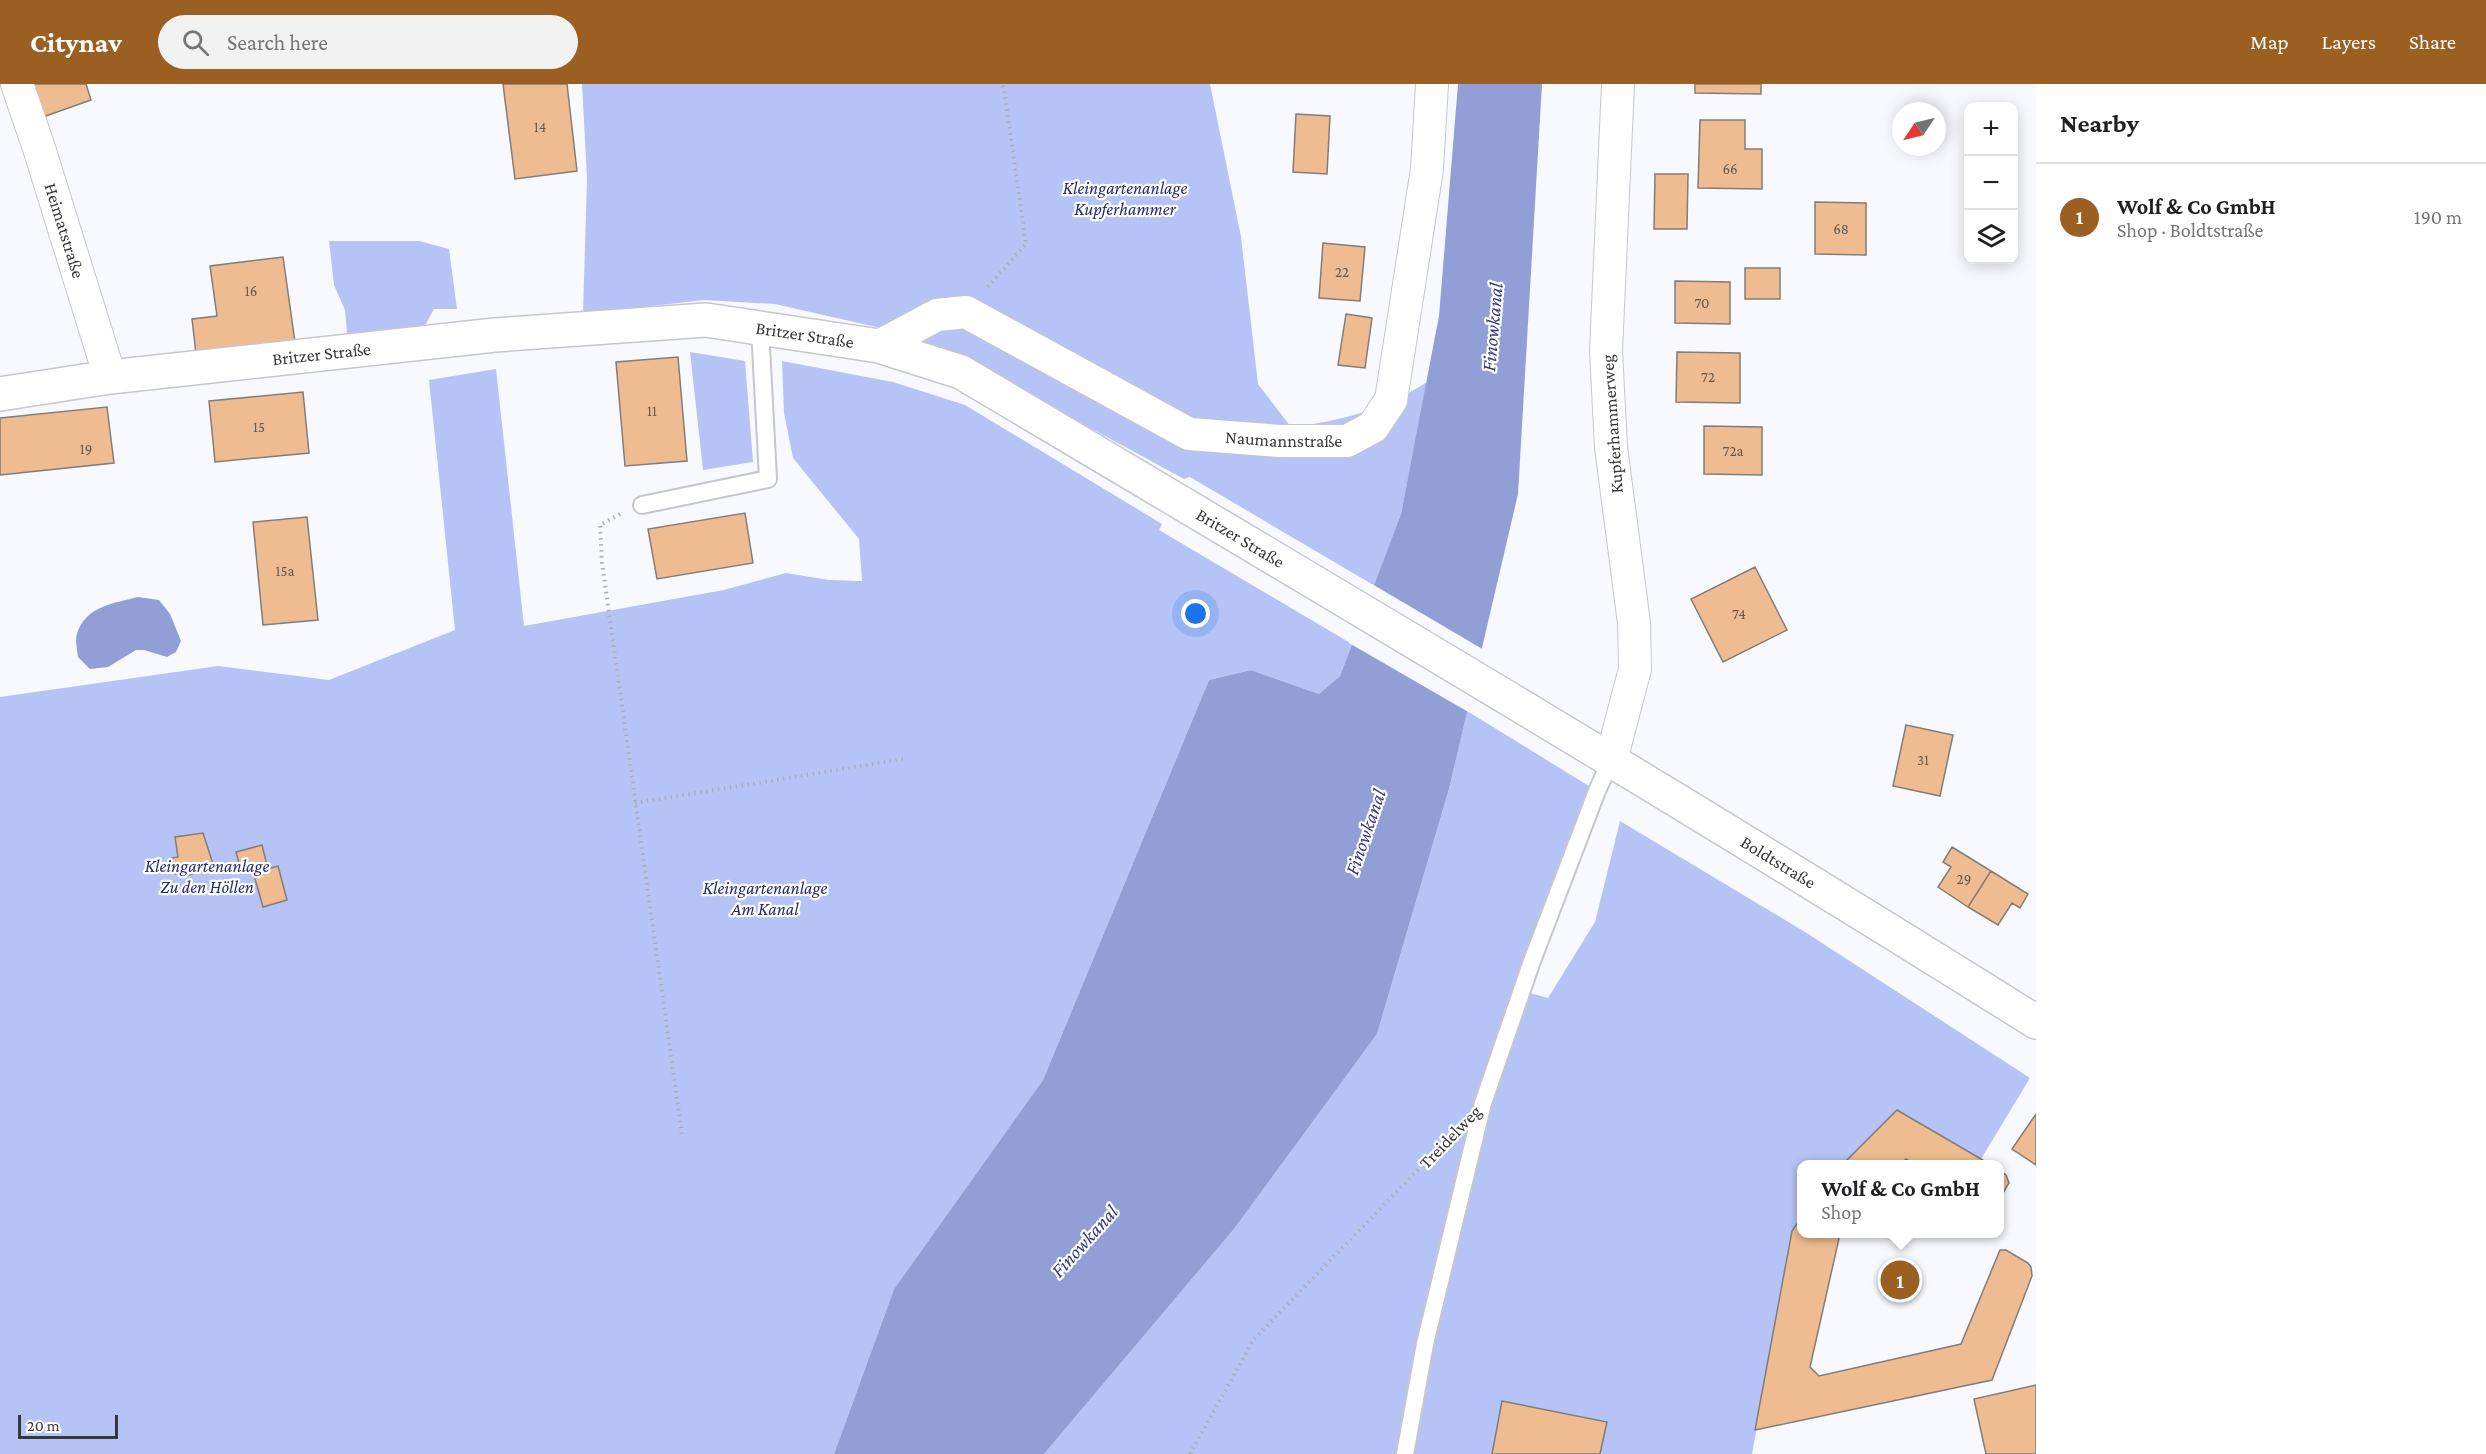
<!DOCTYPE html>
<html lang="en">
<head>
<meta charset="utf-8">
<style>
  body { margin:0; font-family:"Crimson Pro",serif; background:#f2f2f2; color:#202124 }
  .controls { position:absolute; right:18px; top:18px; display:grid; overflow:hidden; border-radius:12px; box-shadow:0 3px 15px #0003 }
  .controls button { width:54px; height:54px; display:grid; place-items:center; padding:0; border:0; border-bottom:2px solid #e0e0e0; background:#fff; color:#202124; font:30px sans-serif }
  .compass { position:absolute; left:1892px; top:18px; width:54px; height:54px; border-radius:50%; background:#fff; box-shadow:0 3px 15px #0003; rotate:235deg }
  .scale { position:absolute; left:18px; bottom:15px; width:100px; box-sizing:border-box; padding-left:6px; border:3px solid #37383a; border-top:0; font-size:16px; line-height:21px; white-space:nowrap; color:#37383a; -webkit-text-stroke:4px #fff; paint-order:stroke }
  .you { position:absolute; left:1196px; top:530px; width:21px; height:21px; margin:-15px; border:4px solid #fff; border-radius:50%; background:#1a73e8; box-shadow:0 0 0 9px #1a73e833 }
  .badge { display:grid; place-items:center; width:39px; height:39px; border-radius:50%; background:#9c5f22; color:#fff; font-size:20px; font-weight:700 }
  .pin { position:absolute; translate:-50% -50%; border:3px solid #fff; box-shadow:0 2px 6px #0006 }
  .popup { position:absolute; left:1797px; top:1076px; width:207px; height:78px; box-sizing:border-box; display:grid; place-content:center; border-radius:12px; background:#fff; filter:drop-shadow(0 2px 4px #0005); font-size:20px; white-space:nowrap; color:#757577 }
  .popup b { font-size:22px; color:#202124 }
  .popup::after { content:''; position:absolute; left:50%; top:100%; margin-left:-12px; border:12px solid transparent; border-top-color:#fff }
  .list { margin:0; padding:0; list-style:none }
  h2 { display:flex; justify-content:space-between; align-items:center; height:78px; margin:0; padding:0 24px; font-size:26px }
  h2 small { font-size:20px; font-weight:400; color:#757577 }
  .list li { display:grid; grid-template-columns:39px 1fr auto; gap:18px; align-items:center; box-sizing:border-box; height:108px; padding:0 24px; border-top:2px solid #e0e0e0 }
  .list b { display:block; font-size:22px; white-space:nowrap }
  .list p { margin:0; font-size:20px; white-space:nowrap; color:#757577 }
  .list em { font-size:20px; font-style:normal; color:#757577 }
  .icon { flex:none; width:33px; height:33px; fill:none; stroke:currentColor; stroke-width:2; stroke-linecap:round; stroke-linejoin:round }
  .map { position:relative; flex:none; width:2036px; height:1370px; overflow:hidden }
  header { display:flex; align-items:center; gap:36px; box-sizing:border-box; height:84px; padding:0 30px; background:#9c5f22; color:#fff }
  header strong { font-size:28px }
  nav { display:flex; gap:33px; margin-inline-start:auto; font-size:21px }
  .search { width:420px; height:54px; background:#f2f2f2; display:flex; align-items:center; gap:15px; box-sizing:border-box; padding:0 21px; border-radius:33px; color:#757577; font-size:22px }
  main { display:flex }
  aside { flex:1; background:#fff }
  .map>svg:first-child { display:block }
  .green { fill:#b5c3f6 }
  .water { fill:#919fd6 }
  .pier { fill:#f8f9fe }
  .building { fill:#efbc91; stroke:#827d79; stroke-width:1.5 }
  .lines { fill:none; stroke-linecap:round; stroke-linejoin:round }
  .lane-casing { stroke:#c6c7cd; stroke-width:20 }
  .street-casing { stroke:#c6c7cd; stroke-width:34 }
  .secondary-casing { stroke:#c6c7cd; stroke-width:36 }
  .path { stroke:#adaeb2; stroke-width:4; stroke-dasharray:1.5 4.5; stroke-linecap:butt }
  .lane { stroke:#fff; stroke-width:16 }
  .street { stroke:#fff; stroke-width:32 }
  .secondary { stroke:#fff; stroke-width:33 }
  .labels { text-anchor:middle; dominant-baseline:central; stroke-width:4.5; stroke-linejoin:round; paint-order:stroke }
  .number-label { font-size:15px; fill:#655950 }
  .park-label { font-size:18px; font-style:italic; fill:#252d6e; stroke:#fff }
  .street-label { font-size:18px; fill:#37383a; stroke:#fff }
  .water-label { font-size:20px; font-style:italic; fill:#313a7d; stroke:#fff }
</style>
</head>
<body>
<header>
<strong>Citynav</strong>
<div class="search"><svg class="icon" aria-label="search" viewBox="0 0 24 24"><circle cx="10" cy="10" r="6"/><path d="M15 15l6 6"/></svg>Search here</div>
<nav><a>Map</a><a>Layers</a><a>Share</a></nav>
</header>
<main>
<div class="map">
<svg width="2036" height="1370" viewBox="0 0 2036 1370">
  <rect width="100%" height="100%" fill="#f8f9fe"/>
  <path class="green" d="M 582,0 L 1210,0 L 1241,153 L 1258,300 L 1291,343 C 1341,337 1384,326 1427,298 L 1401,430 L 1375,502 L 1190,393 L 1184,395 L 971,279 L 898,248 L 775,220 L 704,216 L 583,230 L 587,94 Z
    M 329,157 L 419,157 L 449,165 L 457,225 L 434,225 L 423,245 L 347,249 L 345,226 L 334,201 Z
    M 690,268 L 745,277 L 753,378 L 703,386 Z
    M 782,277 L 893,298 L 965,321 L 1162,440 L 1159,446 L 1352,560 L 1340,592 L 1319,610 L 1251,586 L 1209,596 L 1043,996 L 894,1205 L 834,1370 L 0,1370 L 0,613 L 218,582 L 329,596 L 455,546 L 429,296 L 496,285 L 524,542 L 724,506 L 786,489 L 829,496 L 862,497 L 859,455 L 793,374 L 784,329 Z
    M 1467,627 L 1597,707 L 1522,907 L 1548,914 L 1595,838 L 1620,737 L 1805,848 L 2030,994 L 1981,1075 L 1897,1026 L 1843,1080 L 1801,1080 L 1801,1134 L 1792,1147 L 1752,1370 L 1044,1370 L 1234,1145 L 1377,950 L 1449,705 Z"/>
  <path class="water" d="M 1458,0 L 1542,0 L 1518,410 L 1449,705 L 1377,950 L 1234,1145 L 1044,1370 L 834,1370 L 894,1205 L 1043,996 L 1209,596 L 1251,586 L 1319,610 L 1340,592 L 1401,430 L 1439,232 Z
    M 138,513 L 159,516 L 170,530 L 181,557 L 176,568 L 167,573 L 144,566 L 136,566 L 108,583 L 90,585 L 78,573 C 77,566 75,556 77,550 C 85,522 115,519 138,513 Z"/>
  <path class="pier" d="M 1372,500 L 1484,566 L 1470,629 L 1349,559 Z"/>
  <path class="building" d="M 32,0 L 86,0 L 91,16 L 43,33 Z
    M 503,0 L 567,0 L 577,87 L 515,95 Z
    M 1695,0 L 1761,0 L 1761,10 L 1695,9 Z
    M 1296,30 L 1330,32 L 1327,90 L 1293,88 Z
    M 1700,36 L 1745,36 L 1745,65 L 1762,65 L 1762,105 L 1698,104 Z
    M 1655,90 L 1688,90 L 1687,145 L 1654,145 Z
    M 1815,118 L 1866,119 L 1866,171 L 1815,170 Z
    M 1323,159 L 1365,163 L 1360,217 L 1319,214 Z
    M 283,173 L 295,258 L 196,270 L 192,235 L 217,232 L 210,182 Z
    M 1745,184 L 1780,184 L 1780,215 L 1745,215 Z
    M 1675,197 L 1730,198 L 1730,240 L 1675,239 Z
    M 1346,230 L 1372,234 L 1365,284 L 1338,281 Z
    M 1677,268 L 1740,269 L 1740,319 L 1676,318 Z
    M 678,273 L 687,377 L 625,382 L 616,278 Z
    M 303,308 L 309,369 L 215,378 L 209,317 Z
    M 107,323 L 114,379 L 0,391 L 0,334 Z
    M 1704,342 L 1762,343 L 1762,391 L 1704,390 Z
    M 745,429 L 753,479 L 657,495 L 648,445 Z
    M 307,433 L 318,536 L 263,541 L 253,438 Z
    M 1755,483 L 1787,546 L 1723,578 L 1691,515 Z
    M 1906,641 L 1953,651 L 1940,712 L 1893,702 Z
    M 203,749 L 214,783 L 186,792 L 182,789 L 175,790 L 172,774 L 178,773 L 175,753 Z
    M 262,761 L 268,785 L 278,782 L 287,816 L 263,823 L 252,784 L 241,786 L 236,768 Z
    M 1952,763 L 1991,787 L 1968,823 L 1938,803 L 1951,783 L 1943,778 Z
    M 1991,787 L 2028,810 L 2020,824 L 2012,819 L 1998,841 L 1968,823 Z
    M 1897,1026 L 1981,1075 L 1989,1080 L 1914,1080 L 1906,1075 L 1900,1080 L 1843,1080 Z
    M 2036,1030 L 2036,1081 L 2012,1065 Z
    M 1999,1086 L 2006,1091 L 2009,1099 L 1999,1116 Z
    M 1801,1134 L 1801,1150 L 1840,1150 L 1810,1283 L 1819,1292 L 1961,1260 L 2000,1166 L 2006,1166 L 2028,1179 L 2031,1183 L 2032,1192 L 1992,1296 L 1755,1346 L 1792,1147 Z
    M 2036,1301 L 2036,1370 L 1986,1370 L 1974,1315 Z
    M 1502,1317 L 1607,1338 L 1600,1370 L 1492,1370 Z"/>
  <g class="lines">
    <g class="lane-casing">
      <path id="lane" d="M 642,421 L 768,395 L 760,244
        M 1405,1370 L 1425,1260 L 1483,1019 L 1532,877 L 1597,707 L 1611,676"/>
    </g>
    <g class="street-casing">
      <g id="street">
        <path id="s1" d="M 17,0 L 39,64 L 110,293"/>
        <path id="s2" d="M 879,262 L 937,231 L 966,228 L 1189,350 L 1280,357 L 1347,357 L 1373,343 L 1391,316 L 1427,85 L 1432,0"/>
        <path d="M 1611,676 L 1635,585 L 1634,539 L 1611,363 L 1606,267 L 1618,0"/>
      </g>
    </g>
    <g class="secondary-casing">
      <g id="secondary">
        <path id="s3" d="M 0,310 L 110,293 L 495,251 L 706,236 L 879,262 L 961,288 C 1321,502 1681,715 2036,938"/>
      </g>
    </g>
    <path class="path" d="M 988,203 L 1026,160 L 1004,5 L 1001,0
      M 620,430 L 600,441 L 602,479 L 682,1051
      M 635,719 L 904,675
      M 1190,1370 L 1254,1255 L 1447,1056"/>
    <use href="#lane" class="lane"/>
    <use href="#street" class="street"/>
    <use href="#secondary" class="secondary"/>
  </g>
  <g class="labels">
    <g class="number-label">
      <text x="540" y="43">14</text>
      <text x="1730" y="85">66</text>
      <text x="1841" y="145">68</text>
      <text x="1342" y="188">22</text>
      <text x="251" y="207">16</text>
      <text x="1702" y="219">70</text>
      <text x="1708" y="293">72</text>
      <text x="652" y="327">11</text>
      <text x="259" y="343">15</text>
      <text x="86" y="365">19</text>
      <text x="1733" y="367">72a</text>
      <text x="285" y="487">15a</text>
      <text x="1739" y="530">74</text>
      <text x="1923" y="676">31</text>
      <text x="1964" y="795">29</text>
    </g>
    <g class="park-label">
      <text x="1125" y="104">Kleingartenanlage<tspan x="1125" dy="21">Kupferhammer</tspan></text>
      <text x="207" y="782">Kleingartenanlage<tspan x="207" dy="21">Zu den Höllen</tspan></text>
      <text x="765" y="804">Kleingartenanlage<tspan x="765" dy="21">Am Kanal</tspan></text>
    </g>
    <g class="street-label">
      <text stroke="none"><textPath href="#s1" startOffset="154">Heimatstraße</textPath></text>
      <text stroke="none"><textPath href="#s3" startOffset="810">Britzer Straße</textPath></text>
      <text stroke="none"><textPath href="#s3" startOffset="324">Britzer Straße</textPath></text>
      <text transform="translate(1612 340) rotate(-94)">Kupferhammerweg</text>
      <text stroke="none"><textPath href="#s2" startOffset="444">Naumannstraße</textPath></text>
      <text stroke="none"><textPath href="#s3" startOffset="1296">Britzer Straße</textPath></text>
      <text stroke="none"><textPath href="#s3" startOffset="1924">Boldtstraße</textPath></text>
      <text transform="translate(1450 1053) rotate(-46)">Treidelweg</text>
    </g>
    <g class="water-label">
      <text transform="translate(1492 243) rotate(-85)">Finowkanal</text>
      <text transform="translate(1365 748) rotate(-71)">Finowkanal</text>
      <text transform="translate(1084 1157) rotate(-48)">Finowkanal</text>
    </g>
  </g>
</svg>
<div class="controls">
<button>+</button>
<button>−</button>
<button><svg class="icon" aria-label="layers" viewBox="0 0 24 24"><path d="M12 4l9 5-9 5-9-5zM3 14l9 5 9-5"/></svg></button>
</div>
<svg class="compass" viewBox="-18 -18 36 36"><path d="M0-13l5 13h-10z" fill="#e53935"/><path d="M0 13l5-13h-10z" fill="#757577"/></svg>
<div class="scale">20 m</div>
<div class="you"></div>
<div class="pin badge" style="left:1900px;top:1196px">1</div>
<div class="popup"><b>Wolf &amp; Co GmbH</b>Shop</div>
</div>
<aside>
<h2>Nearby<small></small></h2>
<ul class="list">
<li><span class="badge">1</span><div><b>Wolf &amp; Co GmbH</b><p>Shop · Boldtstraße</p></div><em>190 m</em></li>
</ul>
</aside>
</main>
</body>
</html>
